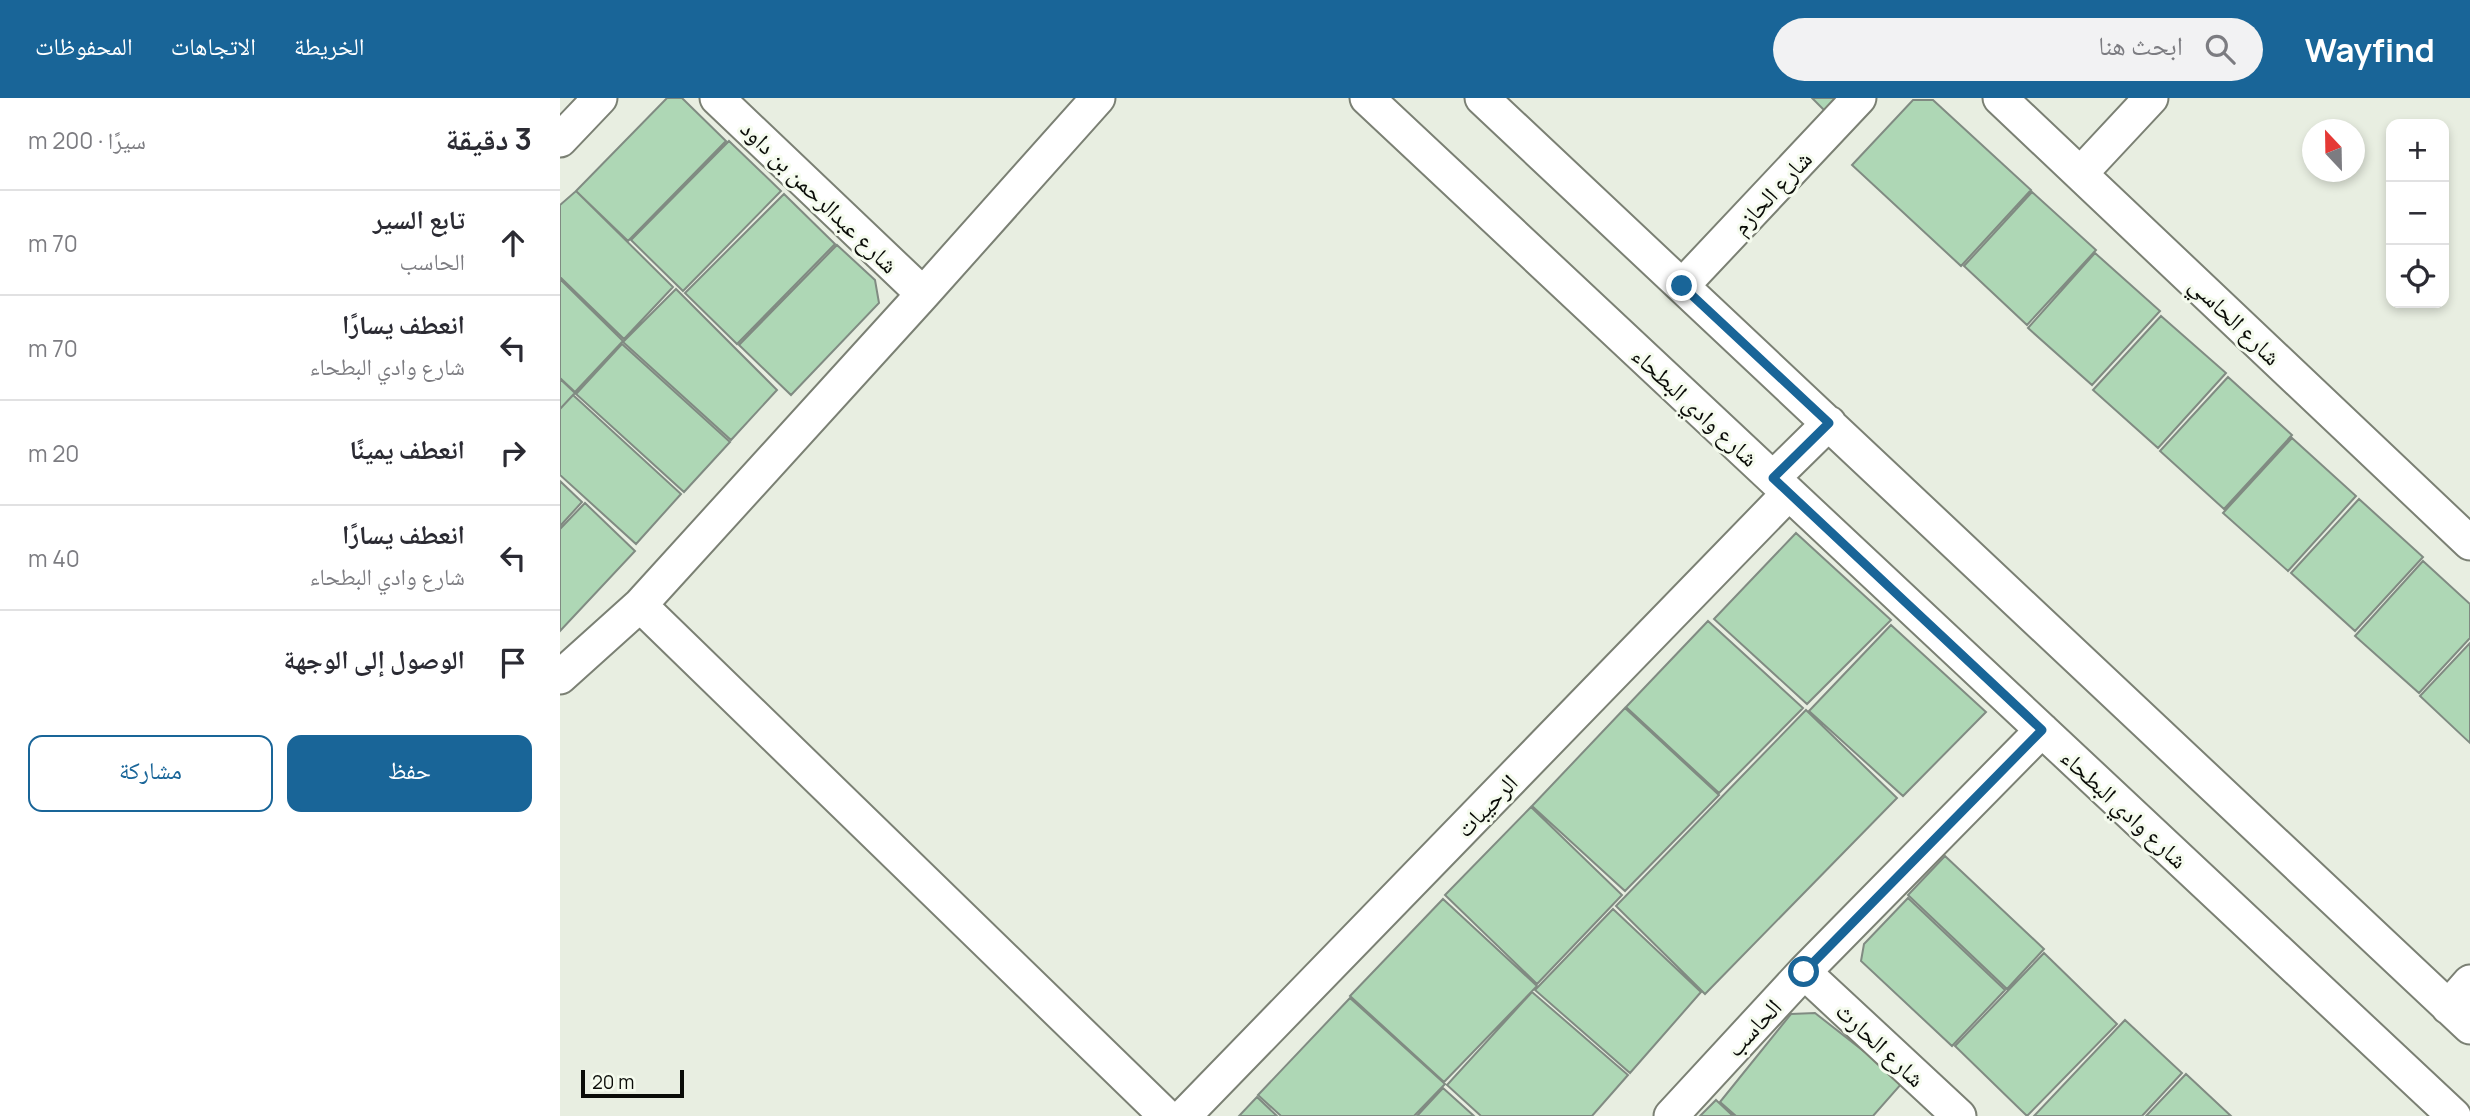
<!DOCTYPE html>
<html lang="ar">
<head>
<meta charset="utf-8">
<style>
  body { margin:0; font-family:Manrope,"Noto Naskh Arabic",sans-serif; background:#f2f2f3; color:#2b2b33; direction:rtl }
  .controls { position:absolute; right:21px; top:21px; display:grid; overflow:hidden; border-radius:14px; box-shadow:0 4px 10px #0003 }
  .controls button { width:63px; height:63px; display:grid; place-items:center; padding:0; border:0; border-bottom:2px solid #e1e1e2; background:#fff; color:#2b2b33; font:35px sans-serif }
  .compass { position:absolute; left:1742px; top:21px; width:63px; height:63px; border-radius:50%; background:#fff; box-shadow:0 4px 10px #0003; rotate:338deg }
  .scale { position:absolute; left:21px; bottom:18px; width:103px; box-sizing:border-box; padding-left:7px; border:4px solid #0a0c08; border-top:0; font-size:19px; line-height:24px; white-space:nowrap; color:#0a0c08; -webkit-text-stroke:5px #f5fbee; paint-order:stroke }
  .stop { position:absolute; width:21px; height:21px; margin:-16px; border:5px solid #196598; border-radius:50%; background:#fff }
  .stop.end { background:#196598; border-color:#fff; box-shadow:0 2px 7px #0008 }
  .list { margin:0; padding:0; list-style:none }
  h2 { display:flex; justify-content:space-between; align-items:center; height:91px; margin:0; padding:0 28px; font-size:30px }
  h2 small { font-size:23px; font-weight:400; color:#7c7c81 }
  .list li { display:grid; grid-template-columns:46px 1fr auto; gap:21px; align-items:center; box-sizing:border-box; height:105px; padding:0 28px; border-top:2px solid #e1e1e2 }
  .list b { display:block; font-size:26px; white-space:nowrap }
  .list p { margin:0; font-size:23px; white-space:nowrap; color:#7c7c81 }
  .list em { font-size:23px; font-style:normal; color:#7c7c81 }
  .actions { display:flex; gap:14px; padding:21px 28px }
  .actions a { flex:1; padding:16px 0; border:2px solid #196598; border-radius:14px; text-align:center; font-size:24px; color:#196598 }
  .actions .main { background:#196598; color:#fff }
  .icon { flex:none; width:38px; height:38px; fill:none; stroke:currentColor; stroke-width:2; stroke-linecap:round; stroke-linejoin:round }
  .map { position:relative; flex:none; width:1910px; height:1018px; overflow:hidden; direction:ltr }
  header { display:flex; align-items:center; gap:42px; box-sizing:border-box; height:98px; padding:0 35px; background:#196598; color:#fff }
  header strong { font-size:33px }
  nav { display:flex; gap:38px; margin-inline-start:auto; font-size:24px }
  .search { width:490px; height:63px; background:#f2f2f3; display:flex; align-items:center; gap:18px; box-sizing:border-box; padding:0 24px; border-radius:38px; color:#7c7c81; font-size:26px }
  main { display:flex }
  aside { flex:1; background:#fff }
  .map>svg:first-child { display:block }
  .building { fill:#aed7b5; stroke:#808b82; stroke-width:2 }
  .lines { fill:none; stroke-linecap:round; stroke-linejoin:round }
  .minor-casing { stroke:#7b8074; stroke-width:37 }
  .minor { stroke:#fff; stroke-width:33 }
  .route { stroke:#196598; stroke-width:9 }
  .labels { text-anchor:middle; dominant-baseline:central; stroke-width:6; stroke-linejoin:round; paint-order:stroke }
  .street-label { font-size:24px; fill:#0a0c08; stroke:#f5fbee }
</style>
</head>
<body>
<header>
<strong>Wayfind</strong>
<div class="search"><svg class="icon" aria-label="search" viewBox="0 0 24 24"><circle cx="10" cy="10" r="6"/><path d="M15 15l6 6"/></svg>ابحث هنا</div>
<nav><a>الخريطة</a><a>الاتجاهات</a><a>المحفوظات</a></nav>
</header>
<main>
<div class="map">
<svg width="1910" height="1018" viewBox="0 0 1910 1018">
  <rect width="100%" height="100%" fill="#e8eee1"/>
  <path class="building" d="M 107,0 L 122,0 L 166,43 L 68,143 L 16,93 Z
    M 1252,0 L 1281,0 L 1267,15 Z
    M 1353,2 L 1373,2 L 1471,92 L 1401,168 L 1292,67 Z
    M 169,43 L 221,93 L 123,193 L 71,142 Z
    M 16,93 L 113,189 L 64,241 L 0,179 L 0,107 Z
    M 1472,94 L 1536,152 L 1467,227 L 1404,168 Z
    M 224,96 L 275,146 L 177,246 L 125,195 Z
    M 277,147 L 315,182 L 319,205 L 231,297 L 179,247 Z
    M 1535,155 L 1600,213 L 1532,287 L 1468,230 Z
    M 0,181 L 63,243 L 15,294 L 0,280 Z
    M 116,191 L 217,292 L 171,342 L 63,244 Z
    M 1601,218 L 1666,275 L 1598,350 L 1533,292 Z
    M 62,246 L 170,344 L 124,394 L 16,296 Z
    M 1668,279 L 1732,337 L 1664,411 L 1600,353 Z
    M 0,281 L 15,295 L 0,311 Z
    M 13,297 L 121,396 L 76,446 L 0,377 L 0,311 Z
    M 1732,340 L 1796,398 L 1728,473 L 1663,415 Z
    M 0,383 L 22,404 L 0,428 Z
    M 1799,401 L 1863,459 L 1795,533 L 1731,475 Z
    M 25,405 L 75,453 L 0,533 L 0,431 Z
    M 1236,435 L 1331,522 L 1247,606 L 1154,521 Z
    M 1863,463 L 1910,506 L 1910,540 L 1859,595 L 1795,538 Z
    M 1148,523 L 1243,610 L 1159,695 L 1066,609 Z
    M 1331,527 L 1426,614 L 1343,698 L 1249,613 Z
    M 1910,545 L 1910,645 L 1860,598 Z
    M 1065,610 L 1159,697 L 1065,793 L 972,708 Z
    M 1246,612 L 1337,700 L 1145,896 L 1056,808 Z
    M 971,709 L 1062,797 L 977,886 L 885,797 Z
    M 1385,758 L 1484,851 L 1447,891 L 1348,797 Z
    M 1348,800 L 1445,892 L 1392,948 L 1301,863 L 1304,846 Z
    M 883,801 L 977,888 L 884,984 L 790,898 Z
    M 1053,811 L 1141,894 L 1070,975 L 975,892 Z
    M 1484,855 L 1557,926 L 1467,1018 L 1395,948 Z
    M 972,894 L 1068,977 L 1032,1018 L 921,1018 L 887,987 Z
    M 790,900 L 885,986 L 854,1018 L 721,1018 L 698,997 Z
    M 1255,915 L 1343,984 L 1313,1018 L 1176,1018 L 1160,1004 L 1231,916 Z
    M 1565,922 L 1622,975 L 1582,1018 L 1474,1018 Z
    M 1626,976 L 1671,1018 L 1586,1018 Z
    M 883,990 L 914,1018 L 857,1018 Z
    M 697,999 L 717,1018 L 679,1018 Z
    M 1156,1002 L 1173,1018 L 1140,1018 Z"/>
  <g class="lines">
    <g class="minor-casing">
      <path id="minor" d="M 157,0 L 363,196
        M 807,0 L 1894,1018
        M 922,0 L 1910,929
        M 1440,0 L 1910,445
        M 0,42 L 40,0
        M 1521,75 L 1591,0
        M 1122,188 L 1299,0
        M 1213,380 L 1269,325
        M 80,507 L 606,1018
        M 0,579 L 80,507 L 363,196 L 538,0
        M 1244,874 L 1399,1018
        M 1888,909 L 1910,884
        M 624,1018 L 1229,395
        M 1111,1018 L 1244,874 L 1482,632"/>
    </g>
    <use href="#minor" class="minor"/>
  </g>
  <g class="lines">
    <path class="route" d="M 1122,188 L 1269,325 L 1213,380 L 1482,632 L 1244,874"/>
  </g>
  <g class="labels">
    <g class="street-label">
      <text transform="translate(1211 94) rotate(-47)">شارع الحازم</text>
      <text transform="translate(260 98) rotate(44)">شارع عبدالرحمن بن داود</text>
      <text transform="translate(1676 222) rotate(44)">شارع الحاسي</text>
      <text transform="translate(1136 308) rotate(43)">شارع وادي البطحاء</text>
      <text transform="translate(926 707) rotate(-46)">الرحيبات</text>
      <text transform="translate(1565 710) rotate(43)">شارع وادي البطحاء</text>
      <text transform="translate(1193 929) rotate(-47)">الحاسب</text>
      <text transform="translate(1321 946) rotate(43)">شارع الحارث</text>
    </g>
  </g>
</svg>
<div class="controls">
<button>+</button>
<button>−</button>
<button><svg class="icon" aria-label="locate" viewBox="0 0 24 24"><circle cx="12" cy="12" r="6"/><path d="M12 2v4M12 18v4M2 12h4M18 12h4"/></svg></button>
</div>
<svg class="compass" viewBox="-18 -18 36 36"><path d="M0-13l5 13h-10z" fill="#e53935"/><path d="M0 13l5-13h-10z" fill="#7c7c81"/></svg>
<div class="scale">20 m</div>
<div class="stop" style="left:1244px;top:874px"></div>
<div class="stop end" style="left:1122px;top:188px"></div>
</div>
<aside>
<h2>3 دقيقة<small>سيرًا · 200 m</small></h2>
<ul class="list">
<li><svg class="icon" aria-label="ahead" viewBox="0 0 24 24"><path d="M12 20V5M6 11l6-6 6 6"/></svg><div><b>تابع السير</b><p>الحاسب</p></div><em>70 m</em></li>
<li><svg class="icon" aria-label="left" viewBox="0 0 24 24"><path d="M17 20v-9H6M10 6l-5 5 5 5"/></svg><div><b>انعطف يسارًا</b><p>شارع وادي البطحاء</p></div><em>70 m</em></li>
<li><svg class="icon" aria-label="right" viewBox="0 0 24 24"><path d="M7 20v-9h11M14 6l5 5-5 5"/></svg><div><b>انعطف يمينًا</b></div><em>20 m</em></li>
<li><svg class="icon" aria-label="left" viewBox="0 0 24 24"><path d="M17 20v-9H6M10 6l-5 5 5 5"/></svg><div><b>انعطف يسارًا</b><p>شارع وادي البطحاء</p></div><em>40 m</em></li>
<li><svg class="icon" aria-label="arrive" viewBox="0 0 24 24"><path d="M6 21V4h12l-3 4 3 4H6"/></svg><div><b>الوصول إلى الوجهة</b></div></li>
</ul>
<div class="actions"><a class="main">حفظ</a><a>مشاركة</a></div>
</aside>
</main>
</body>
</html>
